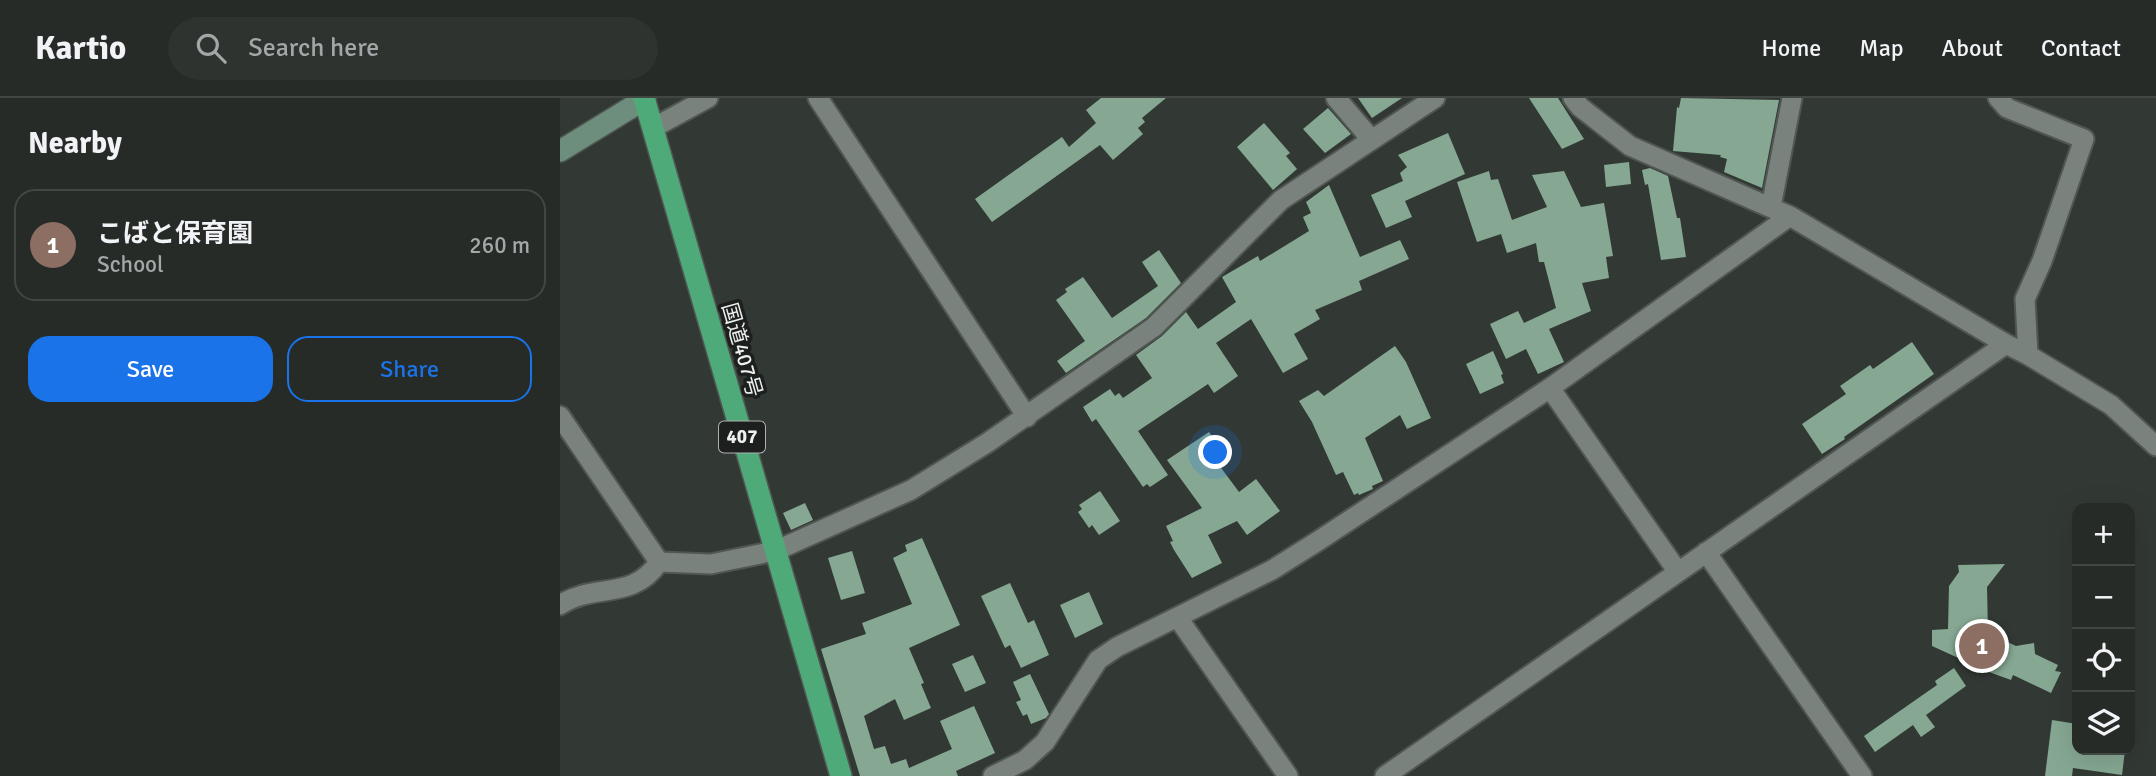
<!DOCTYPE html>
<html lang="en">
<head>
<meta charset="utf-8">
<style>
  body { margin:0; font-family:Signika,"Noto Sans JP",sans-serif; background:#2e332f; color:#f1f3f6 }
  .controls { position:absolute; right:21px; bottom:21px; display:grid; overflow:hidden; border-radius:14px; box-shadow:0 7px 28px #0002 }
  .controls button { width:63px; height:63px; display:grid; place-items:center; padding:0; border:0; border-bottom:2px solid #424744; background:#262b27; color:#f1f3f6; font:35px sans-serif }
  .you { position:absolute; left:656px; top:355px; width:24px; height:24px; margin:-18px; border:5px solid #fff; border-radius:50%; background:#1a73e8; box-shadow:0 0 0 10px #1a73e833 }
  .badge { display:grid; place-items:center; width:46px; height:46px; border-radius:50%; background:#1a73e8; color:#fff; font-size:23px; font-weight:700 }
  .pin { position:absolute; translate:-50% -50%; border:4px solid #fff; box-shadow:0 2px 7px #0006 }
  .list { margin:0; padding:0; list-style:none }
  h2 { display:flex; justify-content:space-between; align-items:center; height:91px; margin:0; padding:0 28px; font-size:30px }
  h2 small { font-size:23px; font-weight:400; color:#a4a7a7 }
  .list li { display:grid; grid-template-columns:46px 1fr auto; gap:21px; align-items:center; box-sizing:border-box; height:112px; margin:0 14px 14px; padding:0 14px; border:2px solid #424744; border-radius:21px }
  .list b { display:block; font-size:26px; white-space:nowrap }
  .list p { margin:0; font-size:23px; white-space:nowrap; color:#a4a7a7 }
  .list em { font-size:23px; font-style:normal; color:#a4a7a7 }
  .actions { display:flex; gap:14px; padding:21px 28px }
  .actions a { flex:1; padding:16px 0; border:2px solid #1a73e8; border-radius:21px; text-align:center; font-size:24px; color:#1a73e8 }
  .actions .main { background:#1a73e8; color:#fff }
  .icon { flex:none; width:38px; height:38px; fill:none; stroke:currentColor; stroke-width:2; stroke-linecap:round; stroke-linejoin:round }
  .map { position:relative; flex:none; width:1596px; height:678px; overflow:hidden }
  header { display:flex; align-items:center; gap:42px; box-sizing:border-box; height:98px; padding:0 35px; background:#262b27; border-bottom:2px solid #424744 }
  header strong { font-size:33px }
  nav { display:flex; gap:38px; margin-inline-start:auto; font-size:24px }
  .search { width:490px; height:63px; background:#2e332f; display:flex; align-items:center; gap:18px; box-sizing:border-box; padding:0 24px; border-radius:38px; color:#a4a7a7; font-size:26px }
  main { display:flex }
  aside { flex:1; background:#262b27 }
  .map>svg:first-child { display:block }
  .building { fill:#86a893 }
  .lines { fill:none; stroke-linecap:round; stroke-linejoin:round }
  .street-casing { stroke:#505652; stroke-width:23 }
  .secondary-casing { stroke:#505652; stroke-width:24 }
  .highway-casing { stroke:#505652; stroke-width:24 }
  .street { stroke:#7a827d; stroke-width:19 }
  .secondary { stroke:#6d8e7c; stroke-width:21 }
  .highway { stroke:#4eaa79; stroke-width:21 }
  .labels { text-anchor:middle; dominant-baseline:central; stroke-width:7; stroke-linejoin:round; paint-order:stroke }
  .shield { fill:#1c1f1d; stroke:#adb1af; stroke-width:2 }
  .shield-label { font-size:19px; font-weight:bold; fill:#ebefed }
  .street-label { font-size:21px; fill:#ebefed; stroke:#1c1f1d }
</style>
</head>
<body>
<header>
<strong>Kartio</strong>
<div class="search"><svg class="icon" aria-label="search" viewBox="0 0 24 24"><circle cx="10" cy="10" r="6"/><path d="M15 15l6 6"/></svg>Search here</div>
<nav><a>Home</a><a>Map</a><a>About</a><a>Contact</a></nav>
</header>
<main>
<aside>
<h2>Nearby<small></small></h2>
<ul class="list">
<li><span class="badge" style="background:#8d6e63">1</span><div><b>こばと保育園</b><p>School</p></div><em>260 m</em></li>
</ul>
<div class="actions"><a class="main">Save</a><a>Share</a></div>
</aside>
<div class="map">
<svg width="1596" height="678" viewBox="0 0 1596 678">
  <rect width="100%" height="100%" fill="#323934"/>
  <path class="building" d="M 541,0 L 606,0 L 582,20 L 585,24 L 578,30 L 583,36 L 553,62 L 540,47 L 432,124 L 415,101 L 502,39 L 509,49 L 536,25 L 526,12 Z
    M 798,0 L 842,0 L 812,20 Z
    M 969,0 L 998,0 L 1024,41 L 1002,51 Z
    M 1121,0 L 1219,2 L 1202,90 L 1164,74 L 1167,61 L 1160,59 L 1161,57 L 1113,53 L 1117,9 L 1119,10 Z
    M 768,10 L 791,36 L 765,55 L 743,31 Z
    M 704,25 L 730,55 L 726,58 L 737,71 L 713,92 L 677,49 Z
    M 888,35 L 905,76 L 845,103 L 852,119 L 826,130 L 811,97 L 843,83 L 840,75 L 847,69 L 838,57 Z
    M 1069,64 L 1071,86 L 1046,89 L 1044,67 Z
    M 1090,70 L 1108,78 L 1117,120 L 1120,120 L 1126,159 L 1101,162 L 1088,86 L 1085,87 L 1082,72 Z
    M 929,73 L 931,82 L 938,81 L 952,122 L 987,109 L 972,77 L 1004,73 L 1021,109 L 1044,105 L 1053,158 L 1046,159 L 1049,180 L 1022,185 L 1031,213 L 989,231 L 1004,264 L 978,276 L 966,251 L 946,261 L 930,226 L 958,213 L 964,225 L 996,210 L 984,164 L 979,164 L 976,145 L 947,155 L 941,136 L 917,144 L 897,84 Z
    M 769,87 L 800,159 L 840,142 L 849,161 L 799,183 L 802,192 L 755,212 L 760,221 L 734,236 L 748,261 L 723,275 L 691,221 L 656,245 L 678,278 L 654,295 L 648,286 L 578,333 L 608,377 L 590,389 L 587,386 L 583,389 L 536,321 L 532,324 L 523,309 L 550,291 L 555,298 L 559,295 L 563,300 L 592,280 L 576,257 L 602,238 L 626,214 L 638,231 L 676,204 L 662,179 L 698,158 L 700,163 L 749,133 L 743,119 L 751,115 L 746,104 Z
    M 599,152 L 621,185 L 586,220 L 506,275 L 497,263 L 525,243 L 496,202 L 507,194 L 505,191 L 523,179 L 552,220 L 598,188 L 582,164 Z
    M 1352,244 L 1374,276 L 1284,339 L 1285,341 L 1262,356 L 1242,326 L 1286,296 L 1280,288 L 1310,267 L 1313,271 Z
    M 835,248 L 846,264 L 871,320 L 847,331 L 840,317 L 805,340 L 823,383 L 812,388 L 813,391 L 799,397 L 798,395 L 794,397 L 783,374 L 776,377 L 752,324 L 739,303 L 758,292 L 764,298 Z
    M 933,253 L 943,276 L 941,277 L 944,285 L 920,296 L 906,266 Z
    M 649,334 L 659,349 L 650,355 L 679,394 L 696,381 L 720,413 L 687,437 L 677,423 L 648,437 L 662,465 L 632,480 L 614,452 L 610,444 L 613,443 L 606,428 L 642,410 L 607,362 Z
    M 540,393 L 560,423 L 539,437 L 532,427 L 529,430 L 518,414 L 522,411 L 519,407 Z
    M 245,405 L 253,422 L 231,432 L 223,415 Z
    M 362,440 L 400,527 L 349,550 L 364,585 L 361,586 L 371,610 L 344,622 L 335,601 L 304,618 L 314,651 L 325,648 L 331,666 L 346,661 L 349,670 L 392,651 L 380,623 L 414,608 L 435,655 L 396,673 L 398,678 L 300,678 L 261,551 L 306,536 L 302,525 L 352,506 L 333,460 L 347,453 L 345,447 Z
    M 292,453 L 305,495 L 281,502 L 268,460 Z
    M 1445,466 L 1427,489 L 1428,535 L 1456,548 L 1474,545 L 1475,556 L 1498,567 L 1495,573 L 1501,574 L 1491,595 L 1453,577 L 1451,582 L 1429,574 L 1372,548 L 1372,532 L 1388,531 L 1389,488 L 1399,474 L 1398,467 Z
    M 450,485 L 468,525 L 474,522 L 489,557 L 461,570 L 450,547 L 445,550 L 421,498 Z
    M 529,494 L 543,526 L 515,540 L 500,507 Z
    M 413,557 L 426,585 L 405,594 L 392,566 Z
    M 1394,570 L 1406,588 L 1366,617 L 1375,629 L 1361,639 L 1353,627 L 1315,654 L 1304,638 L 1377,587 L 1375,583 Z
    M 470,576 L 489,616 L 486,620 L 471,626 L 467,616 L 463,618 L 456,604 L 461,602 L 453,584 Z
    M 1492,622 L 1517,626 L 1517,652 L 1565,652 L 1562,677 L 1513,670 L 1512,678 L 1485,678 Z"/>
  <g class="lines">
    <g class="street-casing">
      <path id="street" d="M 258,0 L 467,319
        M 776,0 L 811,41
        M 1013,0 L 1020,9 L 1070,48 L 1230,118 L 1446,246 L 1468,257 L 1551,307 L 1596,348
        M 1438,0 L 1447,10 L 1524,41 L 1482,163 L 1465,201 L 1468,257
        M 93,30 L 148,0
        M 1211,109 L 1232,0
        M 990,290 L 1118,474
        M 0,318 L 99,464
        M 1146,454 L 1302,678
        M 0,507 C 34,484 72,504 99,464 L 151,466 L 215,453 L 351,392 L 427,345 L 594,229 L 721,102 L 875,0
        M 618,520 L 728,678
        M 433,678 L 465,662 L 485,644 L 538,562 L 557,549 L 712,472 L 758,443 L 990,290 L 1230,118
        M 825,678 L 1446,246"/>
    </g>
    <g class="secondary-casing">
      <path id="secondary" d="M 0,53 L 85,1"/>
    </g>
    <g class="highway-casing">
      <path id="highway" d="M 84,0 L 281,678"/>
    </g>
    <use href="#street" class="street"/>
    <use href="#secondary" class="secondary"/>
    <use href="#highway" class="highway"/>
  </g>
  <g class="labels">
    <rect class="shield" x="159" y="323.5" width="46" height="31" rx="5"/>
    <g class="shield-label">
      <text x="182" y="339">407</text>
    </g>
    <g class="street-label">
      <text transform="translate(182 252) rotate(74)">国道407号</text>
    </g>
  </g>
</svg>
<div class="controls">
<button>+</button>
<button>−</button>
<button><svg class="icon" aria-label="locate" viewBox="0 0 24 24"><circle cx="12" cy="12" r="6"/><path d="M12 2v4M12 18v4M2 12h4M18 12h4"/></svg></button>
<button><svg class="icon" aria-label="layers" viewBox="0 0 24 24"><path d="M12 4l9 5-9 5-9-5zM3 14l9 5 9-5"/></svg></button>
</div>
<div class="you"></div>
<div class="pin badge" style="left:1422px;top:548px;background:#8d6e63">1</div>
</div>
</main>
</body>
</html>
